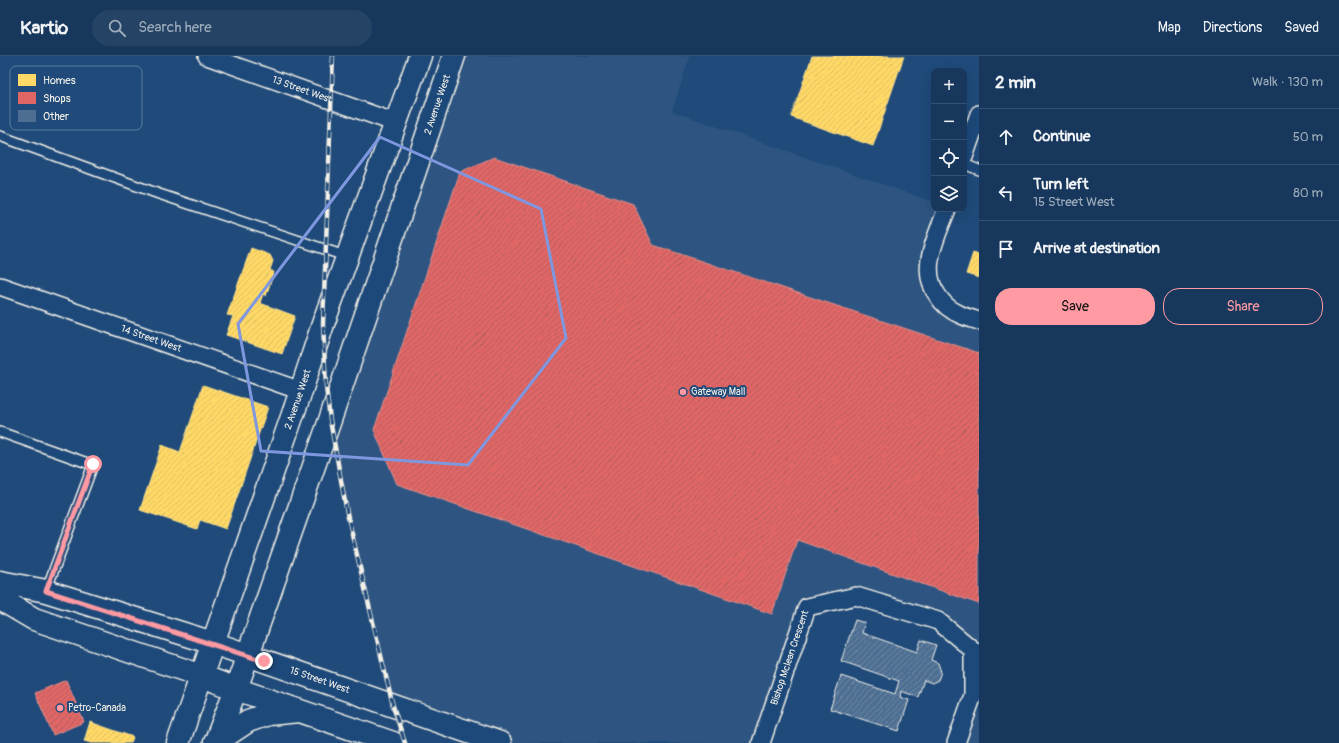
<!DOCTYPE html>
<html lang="en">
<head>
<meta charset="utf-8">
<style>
  body { margin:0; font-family:Pangolin,sans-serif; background:#244365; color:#f1f3f6 }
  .controls { position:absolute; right:12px; top:12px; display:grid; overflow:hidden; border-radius:8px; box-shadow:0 4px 16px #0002 }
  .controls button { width:36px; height:36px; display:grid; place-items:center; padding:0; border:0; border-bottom:1px solid #365272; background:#17385c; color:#f1f3f6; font:20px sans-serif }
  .stop { position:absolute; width:12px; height:12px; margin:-9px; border:3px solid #ff9aa2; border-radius:50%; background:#fff }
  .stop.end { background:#ff9aa2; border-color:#fff; box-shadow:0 1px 4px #0008 }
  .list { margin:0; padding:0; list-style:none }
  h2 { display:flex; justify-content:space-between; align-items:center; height:52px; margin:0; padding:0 16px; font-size:17px }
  h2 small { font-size:13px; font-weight:400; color:#9eacbb }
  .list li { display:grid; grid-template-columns:26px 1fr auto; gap:12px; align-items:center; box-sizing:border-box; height:56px; padding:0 16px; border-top:1px solid #365272 }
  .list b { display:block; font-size:15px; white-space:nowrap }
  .list p { margin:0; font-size:13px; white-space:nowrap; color:#9eacbb }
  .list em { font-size:13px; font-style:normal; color:#9eacbb }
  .actions { display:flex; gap:8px; padding:12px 16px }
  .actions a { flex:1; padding:9px 0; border:1px solid #ff9aa2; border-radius:16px; text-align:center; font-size:14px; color:#ff9aa2 }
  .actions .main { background:#ff9aa2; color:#111 }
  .icon { flex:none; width:22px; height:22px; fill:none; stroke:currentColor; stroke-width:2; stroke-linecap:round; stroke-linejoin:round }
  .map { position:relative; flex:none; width:979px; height:687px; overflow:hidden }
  header { display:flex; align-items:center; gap:24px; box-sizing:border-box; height:56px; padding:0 20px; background:#17385c; border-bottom:1px solid #365272 }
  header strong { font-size:19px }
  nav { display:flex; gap:22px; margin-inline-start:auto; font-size:14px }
  .search { width:280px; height:36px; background:#244365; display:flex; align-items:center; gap:10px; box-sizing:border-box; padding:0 14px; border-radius:22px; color:#9eacbb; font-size:15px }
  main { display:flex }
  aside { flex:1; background:#17385c }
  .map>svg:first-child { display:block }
  .built { fill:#2d5581 }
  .homes { fill:url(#homes-hatch); stroke:#fce08d }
  .shops { fill:url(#shops-hatch); stroke:#e6908d }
  .building { fill:url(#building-hatch); stroke:#f4f1e8 }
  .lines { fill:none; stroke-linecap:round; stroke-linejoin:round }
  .service-casing { stroke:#f4f1e8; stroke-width:12 }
  .minor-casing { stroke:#f4f1e8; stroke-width:20 }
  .secondary-casing { stroke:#f4f1e8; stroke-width:25 }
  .primary-casing { stroke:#f4f1e8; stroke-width:25 }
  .trunk-casing { stroke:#f4f1e8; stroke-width:25 }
  .service { stroke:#1f4a7a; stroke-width:9 }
  .minor { stroke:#1f4a7a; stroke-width:17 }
  .secondary { stroke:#1f4a7a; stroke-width:22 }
  .primary { stroke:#1f4a7a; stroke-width:22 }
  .trunk { stroke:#1f4a7a; stroke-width:22 }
  .rail-casing { stroke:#f4f1e8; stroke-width:4.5 }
  .rail { stroke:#1f4a7a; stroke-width:3; stroke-dasharray:9; stroke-linecap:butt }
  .route { stroke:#ff9aa2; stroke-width:5 }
  .marked { fill:none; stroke:#7e97df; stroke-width:3; stroke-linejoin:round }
  .poi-dot { fill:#ff9aa2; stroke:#1f4a7a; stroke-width:1.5 }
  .labels { text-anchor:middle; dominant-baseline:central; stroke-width:4; stroke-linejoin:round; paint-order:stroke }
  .street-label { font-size:10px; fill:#f4f1e8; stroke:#1f4a7a }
  .poi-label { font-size:10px; fill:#f4f1e8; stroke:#1f4a7a; text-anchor:start }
  .key { fill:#1f4a7a; stroke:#5f7c9b; stroke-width:1 }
  .key-label { font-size:11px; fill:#f4f1e8 }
</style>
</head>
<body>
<header>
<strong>Kartio</strong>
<div class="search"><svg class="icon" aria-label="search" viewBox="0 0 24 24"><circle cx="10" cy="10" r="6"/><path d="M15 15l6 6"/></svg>Search here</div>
<nav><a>Map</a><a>Directions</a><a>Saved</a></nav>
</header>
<main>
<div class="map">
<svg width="979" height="687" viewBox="0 0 979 687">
  <defs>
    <pattern id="homes-hatch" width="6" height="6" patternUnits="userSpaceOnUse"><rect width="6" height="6" fill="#ffd966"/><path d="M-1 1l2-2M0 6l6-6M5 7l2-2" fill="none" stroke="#dbbc60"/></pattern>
    <pattern id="shops-hatch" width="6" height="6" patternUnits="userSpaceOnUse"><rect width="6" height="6" fill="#e06666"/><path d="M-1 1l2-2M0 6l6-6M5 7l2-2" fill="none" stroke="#b35d5c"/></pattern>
    <pattern id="building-hatch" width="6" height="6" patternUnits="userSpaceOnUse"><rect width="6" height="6" fill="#4d6e92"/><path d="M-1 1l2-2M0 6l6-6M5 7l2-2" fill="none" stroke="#708aa6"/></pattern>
  </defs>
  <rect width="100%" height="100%" fill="#1f4a7a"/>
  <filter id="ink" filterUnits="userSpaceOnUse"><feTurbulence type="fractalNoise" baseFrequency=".025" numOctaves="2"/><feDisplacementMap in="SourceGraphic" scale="8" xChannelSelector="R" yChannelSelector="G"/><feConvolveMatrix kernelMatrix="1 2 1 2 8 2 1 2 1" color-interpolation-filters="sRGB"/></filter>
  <g filter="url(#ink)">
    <path class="built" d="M 454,0 L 690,0 L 672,55 L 934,146 L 934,153 L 947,153 L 932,233 L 979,265 L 979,687 L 956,687 L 973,594 L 938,565 L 856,540 L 807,551 L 761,687 L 491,687 L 395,655 L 347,457 L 330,364 Z"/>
    <path class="homes" d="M 812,0 L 904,0 L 873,90 L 791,61 Z
      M 251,192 L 270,199 L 273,205 L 270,214 L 274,216 L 266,240 L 263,238 L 260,247 L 295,260 L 282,298 L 226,279 L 233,260 L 227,259 Z
      M 973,197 L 979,199 L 979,222 L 966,218 Z
      M 203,329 L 268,351 L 226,473 L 200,464 L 197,473 L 140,454 L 162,389 L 180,396 Z
      M 90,666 L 133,681 L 131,687 L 91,687 L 84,685 Z"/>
    <path class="shops" d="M 494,101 L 633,148 L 653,189 L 979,297 L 979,548 L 797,484 L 772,558 L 397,428 L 374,374 L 460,116 Z
      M 66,624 L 84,666 L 53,679 L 35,637 Z"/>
    <path class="building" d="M 855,564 L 865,567 L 862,577 L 917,596 L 921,584 L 936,589 L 931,604 L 938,607 L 941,616 L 938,624 L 932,627 L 924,624 L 918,641 L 901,635 L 900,641 L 909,644 L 899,675 L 830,653 L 841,620 L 895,638 L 899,625 L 841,605 Z"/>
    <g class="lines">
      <g class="service-casing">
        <path id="service" d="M 0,80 L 159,138 L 348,201
          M 964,108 L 979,114
          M 0,376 L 93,409 L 46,535"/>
      </g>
      <g class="minor-casing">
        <g id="minor">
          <path id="s1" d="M 207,0 L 396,67"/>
          <path d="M 964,101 L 979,58"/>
          <path d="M 947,153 C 937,180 918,214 938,240 C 943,248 950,254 959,258 C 965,261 972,263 979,265"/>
          <path id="s2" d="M 0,230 L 301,335"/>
          <path id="s3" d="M 761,687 L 807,551 L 856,540 L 938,565 L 973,594 L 973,639 L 956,687"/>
        </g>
      </g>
      <g class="secondary-casing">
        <path id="secondary" d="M 0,526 L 46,535 L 213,587
          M 0,543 L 34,563 L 202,620"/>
      </g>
      <g class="primary-casing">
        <g id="primary">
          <path id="s4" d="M 213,587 L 500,687"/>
          <path d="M 202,620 L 236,633 L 393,687"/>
        </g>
      </g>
      <g class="trunk-casing">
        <g id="trunk">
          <path id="s5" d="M 178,687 L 301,335 L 323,268 L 420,0"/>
          <path id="s6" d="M 215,687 L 236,633 L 330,364 L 454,0"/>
          <path d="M 215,687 L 248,665 L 268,658 L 299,655"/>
        </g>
      </g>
      <use href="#service" class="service"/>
      <use href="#minor" class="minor"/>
      <use href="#secondary" class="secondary"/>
      <use href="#primary" class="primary"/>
      <use href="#trunk" class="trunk"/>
      <g class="rail-casing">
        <path id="rail" d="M 333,0 L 323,268 L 326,331 L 330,364 L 347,457 L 393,650 L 405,687"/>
      </g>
      <use href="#rail" class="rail"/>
    </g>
  </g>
  <g class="lines" filter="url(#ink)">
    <path class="route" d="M 93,408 L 46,535 L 264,605"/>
  </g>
  <path class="marked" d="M 380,81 L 541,153 L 566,282 L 468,409 L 261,395 L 238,268 Z"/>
  <g class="poi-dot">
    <circle cx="683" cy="336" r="4"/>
    <circle cx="60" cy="652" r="4"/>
  </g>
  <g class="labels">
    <g class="street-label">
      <text stroke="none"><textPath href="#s1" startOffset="101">13 Street West</textPath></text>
      <text stroke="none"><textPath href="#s6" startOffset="676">2 Avenue West</textPath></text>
      <text stroke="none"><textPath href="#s2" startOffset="160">14 Street West</textPath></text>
      <text stroke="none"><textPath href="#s5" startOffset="364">2 Avenue West</textPath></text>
      <text stroke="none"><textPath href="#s3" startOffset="90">Bishop Mclean Crescent</textPath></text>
      <text stroke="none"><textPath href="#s4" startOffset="113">15 Street West</textPath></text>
    </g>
    <g class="poi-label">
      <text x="691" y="336">Gateway Mall</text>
      <text x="68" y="652">Petro-Canada</text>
    </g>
  </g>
  <rect x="10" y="10" width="132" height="64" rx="6" class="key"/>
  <rect x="18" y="18" width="18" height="12" fill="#ffd966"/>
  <rect x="18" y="36" width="18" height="12" fill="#e06666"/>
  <rect x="18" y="54" width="18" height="12" fill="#4d6e92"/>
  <g class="key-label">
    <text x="43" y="28">Homes</text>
    <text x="43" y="46">Shops</text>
    <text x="43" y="64">Other</text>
  </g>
</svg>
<div class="controls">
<button>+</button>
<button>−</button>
<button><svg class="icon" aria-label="locate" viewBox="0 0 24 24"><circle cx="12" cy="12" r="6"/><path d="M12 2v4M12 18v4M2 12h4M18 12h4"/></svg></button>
<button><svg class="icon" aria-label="layers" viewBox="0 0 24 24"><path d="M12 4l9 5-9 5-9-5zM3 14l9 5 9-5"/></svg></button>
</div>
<div class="stop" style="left:93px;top:408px"></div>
<div class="stop end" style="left:264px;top:605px"></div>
</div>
<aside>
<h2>2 min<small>Walk · 130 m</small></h2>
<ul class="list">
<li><svg class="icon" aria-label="ahead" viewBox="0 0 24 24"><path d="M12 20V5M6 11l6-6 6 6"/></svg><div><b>Continue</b></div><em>50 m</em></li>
<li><svg class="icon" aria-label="left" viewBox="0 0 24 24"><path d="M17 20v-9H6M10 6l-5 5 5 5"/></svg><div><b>Turn left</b><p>15 Street West</p></div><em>80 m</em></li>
<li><svg class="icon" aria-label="arrive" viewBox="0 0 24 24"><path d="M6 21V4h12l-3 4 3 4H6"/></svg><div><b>Arrive at destination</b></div></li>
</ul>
<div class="actions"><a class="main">Save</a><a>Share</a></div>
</aside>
</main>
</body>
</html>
